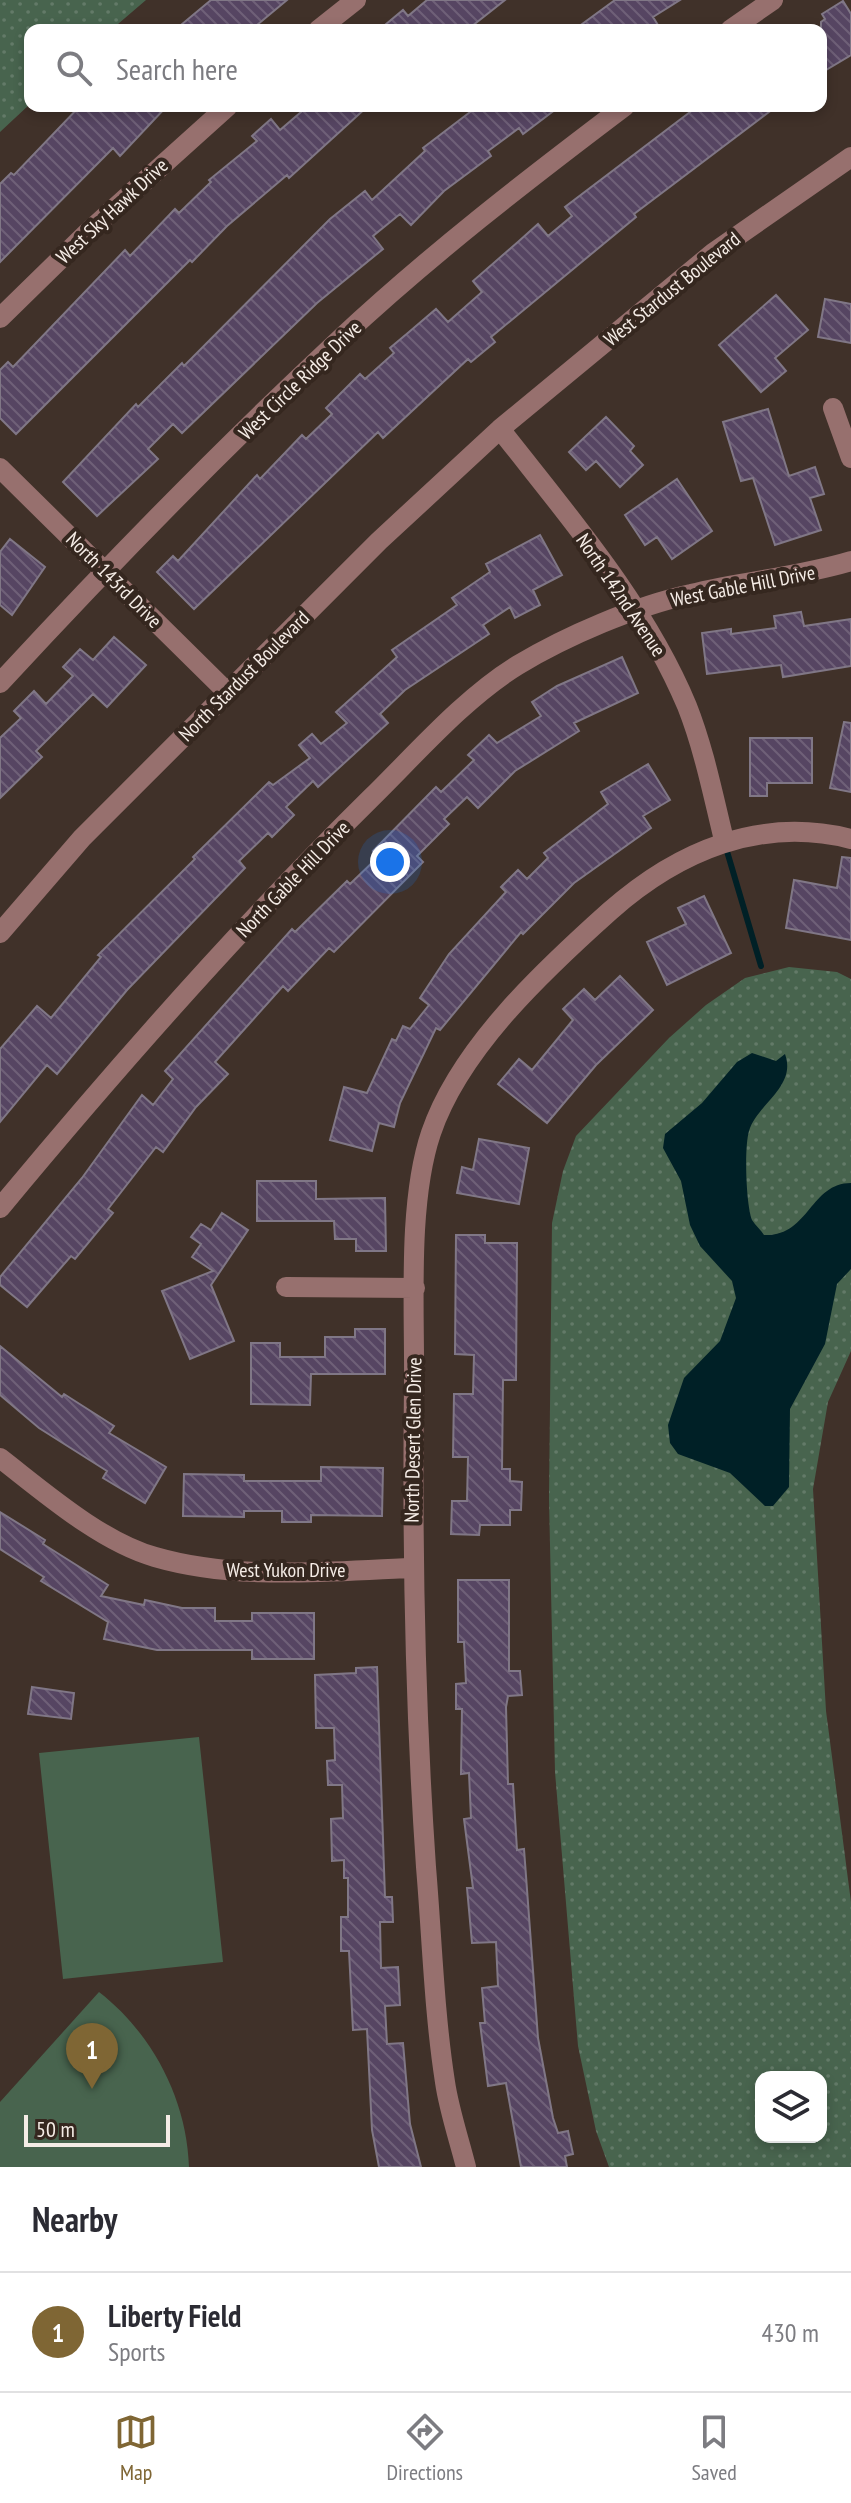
<!DOCTYPE html>
<html lang="en">
<head>
<meta charset="utf-8">
<style>
  body { margin:0; font-family:"PT Sans Narrow",sans-serif; background:#f2f2f3; color:#2b2b33 }
  .controls { position:absolute; right:24px; bottom:24px; display:grid; overflow:hidden; border-radius:16px; box-shadow:0 4px 12px #0003 }
  .controls button { width:72px; height:72px; display:grid; place-items:center; padding:0; border:0; border-bottom:2px solid #e1e1e2; background:#fff; color:#2b2b33; font:40px sans-serif }
  .scale { position:absolute; left:24px; bottom:20px; width:146px; box-sizing:border-box; padding-left:8px; border:4px solid #f5ece6; border-top:0; font-size:22px; line-height:28px; white-space:nowrap; color:#f5ece6; -webkit-text-stroke:6px #35271f; paint-order:stroke }
  .you { position:absolute; left:390px; top:862px; width:28px; height:28px; margin:-20px; border:6px solid #fff; border-radius:50%; background:#1a73e8; box-shadow:0 0 0 12px #1a73e833 }
  .badge { display:grid; place-items:center; width:52px; height:52px; border-radius:50%; background:#7f6634; color:#fff; font-size:26px; font-weight:700 }
  .pin { position:absolute; translate:-50% -66px; filter:drop-shadow(0 2px 4px #0008) }
  .pin::after { content:''; position:absolute; top:42px; width:28px; height:24px; background:inherit; clip-path:polygon(0 0,100% 0,50% 100%) }
  .list { margin:0; padding:0; list-style:none }
  h2 { display:flex; justify-content:space-between; align-items:center; height:104px; margin:0; padding:0 32px; font-size:34px }
  h2 small { font-size:26px; font-weight:400; color:#7c7c81 }
  .list li { display:grid; grid-template-columns:52px 1fr auto; gap:24px; align-items:center; box-sizing:border-box; height:120px; padding:0 32px; border-top:2px solid #e1e1e2 }
  .list b { display:block; font-size:30px; white-space:nowrap }
  .list p { margin:0; font-size:26px; white-space:nowrap; color:#7c7c81 }
  .list em { font-size:26px; font-style:normal; color:#7c7c81 }
  .icon { flex:none; width:44px; height:44px; fill:none; stroke:currentColor; stroke-width:2; stroke-linecap:round; stroke-linejoin:round }
  .map { position:relative; flex:none; width:851px; height:2167px; overflow:hidden }
  .search { position:absolute; background:#fff; box-shadow:0 4px 12px #0003; left:24px; right:24px; top:24px; height:88px; display:flex; align-items:center; gap:20px; box-sizing:border-box; padding:0 28px; border-radius:16px; color:#7c7c81; font-size:30px }
  .sheet { height:224px; background:#fff }
  nav { display:flex; justify-content:space-around; align-items:center; box-sizing:border-box; height:112px; border-top:2px solid #e1e1e2; background:#fff; font-size:22px; color:#7c7c81 }
  nav a { display:grid; justify-items:center; gap:4px }
  nav .on { color:#7f6634 }
  .map>svg:first-child { display:block }
  .grass { fill:url(#grass-dots); fill-rule:evenodd }
  .park { fill:#48644e }
  .water { fill:#002026 }
  .lines { fill:none; stroke-linecap:round; stroke-linejoin:round }
  .stream { stroke:#002026; stroke-width:6 }
  .building { fill:url(#building-back-hatch); stroke:#807786; stroke-width:2 }
  .minor { stroke:#97706e; stroke-width:20 }
  .labels { text-anchor:middle; dominant-baseline:central; stroke-width:8; stroke-linejoin:round; paint-order:stroke }
  .street-label { font-size:20px; fill:#f5ece6; stroke:#35271f }
</style>
</head>
<body>
<div class="map">
<svg width="851" height="2167" viewBox="0 0 851 2167">
  <defs>
    <pattern id="grass-dots" width="8" height="8" patternUnits="userSpaceOnUse" patternTransform="scale(2)"><rect width="8" height="8" fill="#48644e"/><path d="M2 2h.1M6 6h.1" fill="none" stroke="#637a68" stroke-width="1.8" stroke-linecap="round"/></pattern>
    <pattern id="building-back-hatch" width="6" height="6" patternUnits="userSpaceOnUse" patternTransform="scale(2)"><rect width="6" height="6" fill="#564562"/><path d="M-1 5l2 2M0 0l6 6M5-1l2 2" fill="none" stroke="#6f6078"/></pattern>
  </defs>
  <rect width="100%" height="100%" fill="#403129"/>
  <path class="grass" d="M 0,0 L 146,0 L 111,30 L 30,30 L 30,104 L 0,132 Z
    M 789,967 L 837,972 L 851,979 L 851,1351 L 828,1402 L 813,1489 L 826,1711 L 851,1902 L 851,2167 L 609,2167 L 596,2131 L 578,2046 L 555,1772 L 549,1499 L 552,1223 L 563,1171 L 576,1136 L 669,1038 L 706,1005 L 745,978 ZM 761,2077 L 821,2077 L 821,2137 L 761,2137 Z"/>
  <path class="park" d="M 199,1737 L 223,1962 L 63,1979 L 39,1753 Z
    M 99,1992 C 152,2033 187,2099 189,2167 L 0,2167 L 0,2102 Z"/>
  <path class="water" d="M 752,1053 L 776,1061 L 785,1054 C 797,1087 757,1104 749,1131 C 744,1148 746,1204 752,1220 C 755,1225 761,1230 764,1235 C 809,1237 810,1183 851,1183 L 851,1269 L 837,1284 L 825,1344 L 790,1409 L 789,1487 L 773,1506 L 765,1506 L 730,1473 L 678,1454 L 670,1443 L 668,1425 L 684,1378 L 720,1341 L 736,1298 L 732,1281 L 700,1246 L 690,1225 L 681,1181 L 663,1148 L 665,1134 L 702,1103 L 737,1062 Z"/>
  <g class="lines">
    <path class="stream" d="M 726,848 L 761,966"/>
  </g>
  <path class="building" d="M 211,0 L 287,0 L 251,30 L 175,30 Z
    M 427,0 L 505,0 L 467,30 L 379,30 L 403,10 L 408,16 Z
    M 615,0 L 680,0 L 653,17 L 661,30 L 574,30 Z
    M 843,1 L 851,14 L 851,55 L 821,73 L 821,22 L 825,19 L 822,14 Z
    M 80,106 L 167,106 L 120,156 L 113,148 L 0,262 L 0,184 L 11,173 L 14,175 Z
    M 308,106 L 368,106 L 289,178 L 287,175 L 227,226 L 192,262 L 190,260 L 16,434 L 0,418 L 0,370 L 8,362 L 13,367 L 125,250 L 130,256 L 175,209 L 179,213 L 211,182 L 209,180 L 257,141 L 252,136 L 271,119 L 280,130 Z
    M 478,106 L 560,106 L 523,134 L 519,128 L 488,151 L 491,156 L 444,191 L 411,225 L 400,214 L 373,236 L 383,249 L 317,303 L 182,433 L 173,424 L 148,449 L 158,459 L 97,516 L 63,482 L 136,404 L 138,407 L 182,363 L 184,366 L 330,219 L 365,191 L 372,200 L 425,151 L 423,148 Z
    M 698,106 L 777,106 L 634,214 L 636,217 L 491,337 L 495,342 L 471,362 L 468,359 L 383,438 L 378,432 L 194,609 L 157,572 L 173,556 L 178,561 L 257,475 L 260,479 L 302,435 L 306,439 L 332,414 L 326,408 L 360,374 L 365,379 L 394,353 L 390,348 L 409,332 L 436,309 L 448,322 L 482,292 L 473,281 L 519,241 L 538,224 L 548,236 L 572,216 L 565,207 Z
    M 776,295 L 808,330 L 775,358 L 786,371 L 761,392 L 719,345 Z
    M 825,299 L 851,304 L 851,343 L 818,337 Z
    M 768,409 L 789,476 L 815,467 L 824,494 L 810,498 L 821,530 L 775,545 L 753,478 L 741,481 L 723,422 Z
    M 606,417 L 634,446 L 630,451 L 643,465 L 620,487 L 596,461 L 586,470 L 569,452 Z
    M 677,479 L 712,531 L 672,559 L 657,537 L 645,545 L 625,515 Z
    M 540,535 L 562,575 L 533,590 L 540,605 L 515,618 L 510,607 L 483,625 L 489,634 L 405,690 L 380,714 L 388,723 L 318,787 L 313,781 L 286,807 L 294,815 L 272,837 L 268,833 L 239,861 L 245,868 L 127,990 L 57,1074 L 47,1065 L 0,1122 L 0,1049 L 37,1006 L 51,1018 L 101,957 L 98,955 L 195,859 L 193,857 L 269,782 L 273,785 L 310,758 L 299,745 L 312,734 L 321,744 L 347,723 L 336,712 L 397,657 L 392,650 L 457,605 L 452,598 L 490,572 L 486,564 Z
    M 10,539 L 45,567 L 12,615 L 0,605 L 0,552 Z
    M 801,612 L 804,626 L 851,619 L 851,666 L 783,677 L 781,665 L 707,674 L 702,633 L 731,629 L 731,634 L 776,628 L 774,616 Z
    M 114,637 L 146,665 L 107,707 L 93,694 L 36,751 L 42,757 L 0,798 L 0,738 L 21,718 L 14,711 L 34,691 L 46,704 L 73,676 L 63,667 L 80,649 L 93,660 Z
    M 622,657 L 638,693 L 574,723 L 579,731 L 515,771 L 478,808 L 467,797 L 444,819 L 449,824 L 417,856 L 423,862 L 334,952 L 329,948 L 288,991 L 283,986 L 215,1062 L 228,1074 L 196,1107 L 163,1152 L 156,1147 L 108,1209 L 113,1213 L 75,1259 L 71,1256 L 27,1307 L 0,1285 L 0,1277 L 82,1178 L 142,1095 L 153,1105 L 173,1079 L 165,1071 L 292,929 L 295,932 L 347,881 L 350,884 L 379,856 L 373,851 L 436,787 L 441,792 L 474,760 L 468,755 L 489,735 L 497,743 L 541,716 L 532,702 L 557,686 Z
    M 844,722 L 851,723 L 851,792 L 830,788 Z
    M 750,738 L 812,738 L 812,783 L 767,783 L 767,796 L 750,796 Z
    M 648,764 L 670,800 L 643,816 L 651,828 L 574,883 L 523,934 L 521,932 L 440,1030 L 436,1028 L 400,1103 L 394,1127 L 379,1123 L 372,1151 L 330,1140 L 344,1087 L 367,1093 L 392,1039 L 396,1041 L 403,1026 L 410,1029 L 429,1005 L 420,998 L 449,954 L 506,892 L 501,887 L 518,870 L 527,879 L 548,858 L 544,853 L 608,804 L 601,792 Z
    M 842,857 L 851,858 L 851,940 L 786,928 L 794,880 L 837,888 Z
    M 704,896 L 731,953 L 667,985 L 647,942 L 686,924 L 678,908 Z
    M 620,976 L 653,1010 L 596,1065 L 547,1123 L 498,1084 L 519,1059 L 532,1070 L 573,1020 L 563,1009 L 584,989 L 595,1000 Z
    M 479,1139 L 529,1148 L 519,1204 L 457,1193 L 462,1167 L 473,1170 Z
    M 257,1181 L 316,1181 L 316,1199 L 385,1198 L 386,1251 L 356,1251 L 356,1239 L 335,1239 L 334,1221 L 257,1221 Z
    M 222,1213 L 248,1230 L 211,1285 L 234,1341 L 190,1359 L 162,1291 L 213,1271 L 192,1257 L 201,1244 L 191,1237 L 201,1224 L 211,1230 Z
    M 456,1235 L 485,1235 L 485,1243 L 517,1243 L 516,1380 L 503,1380 L 502,1469 L 510,1469 L 510,1481 L 522,1482 L 521,1510 L 510,1510 L 510,1525 L 480,1525 L 479,1535 L 451,1534 L 452,1501 L 467,1501 L 468,1457 L 453,1457 L 454,1394 L 473,1394 L 474,1355 L 455,1354 Z
    M 355,1329 L 385,1329 L 385,1374 L 311,1374 L 310,1405 L 251,1404 L 251,1343 L 280,1343 L 280,1357 L 325,1357 L 325,1337 L 355,1337 Z
    M 0,1346 L 62,1397 L 64,1394 L 114,1426 L 109,1433 L 166,1467 L 145,1503 L 103,1478 L 107,1471 L 39,1428 L 0,1395 Z
    M 321,1467 L 383,1468 L 382,1516 L 311,1515 L 311,1522 L 282,1522 L 282,1511 L 244,1511 L 244,1517 L 183,1516 L 184,1474 L 244,1475 L 244,1481 L 321,1481 Z
    M 0,1512 L 45,1540 L 43,1544 L 108,1585 L 101,1596 L 144,1605 L 145,1600 L 182,1608 L 215,1608 L 215,1621 L 252,1621 L 252,1613 L 314,1613 L 314,1659 L 252,1659 L 252,1650 L 157,1650 L 104,1639 L 108,1622 L 41,1581 L 44,1577 L 0,1549 Z
    M 458,1580 L 509,1580 L 509,1671 L 520,1671 L 522,1695 L 508,1696 L 506,1707 L 508,1784 L 513,1784 L 517,1850 L 524,1849 L 538,2038 L 553,2118 L 558,2133 L 568,2131 L 573,2154 L 565,2156 L 567,2167 L 521,2167 L 506,2083 L 488,2086 L 480,2023 L 485,2023 L 482,1988 L 498,1986 L 496,1942 L 472,1943 L 467,1888 L 473,1888 L 464,1819 L 471,1818 L 469,1773 L 461,1774 L 462,1709 L 456,1709 L 456,1684 L 466,1683 L 464,1642 L 458,1642 Z
    M 377,1667 L 385,1897 L 392,1897 L 393,1922 L 380,1922 L 381,1968 L 398,1967 L 400,2005 L 385,2006 L 387,2044 L 403,2043 L 410,2124 L 421,2167 L 379,2167 L 372,2130 L 367,2029 L 353,2030 L 349,1951 L 341,1951 L 341,1917 L 348,1917 L 348,1878 L 344,1878 L 344,1860 L 332,1861 L 331,1819 L 343,1818 L 342,1785 L 328,1785 L 327,1761 L 335,1760 L 334,1728 L 316,1728 L 315,1675 L 356,1673 L 356,1668 Z
    M 32,1687 L 74,1693 L 71,1719 L 28,1714 Z"/>
  <g class="lines">
    <path class="minor" d="M 318,30 L 356,0
      M 730,30 L 773,0
      M 0,318 L 87,233 L 228,106
      M 833,408 L 851,458
      M 500,429 C 568,516 644,603 687,706 C 704,749 713,795 724,840
      M 0,468 L 227,692
      M 0,683 C 109,565 222,449 340,339 C 430,255 527,180 625,106
      M 0,933 L 82,838 L 379,541 L 500,429 L 713,253 L 851,157
      M 0,1208 C 117,1067 239,928 370,799 C 415,755 464,698 518,665 C 566,636 636,606 691,594 C 744,581 798,577 851,561
      M 286,1287 L 415,1288
      M 0,1458 C 44,1492 101,1542 155,1557 C 238,1581 327,1571 412,1568
      M 466,2167 C 459,2139 449,2110 445,2082 C 434,2011 432,1938 426,1867 C 415,1707 412,1547 414,1387 C 415,1311 407,1204 431,1133 C 460,1048 544,970 610,911 C 678,851 760,816 851,839"/>
  </g>
  <g class="labels">
    <g class="street-label">
      <text transform="translate(112 211) rotate(-43)">West Sky Hawk Drive</text>
      <text transform="translate(672 289) rotate(-39)">West Stardust Boulevard</text>
      <text transform="translate(300 380) rotate(-44)">West Circle Ridge Drive</text>
      <text transform="translate(114 580) rotate(45)">North 143rd Drive</text>
      <text transform="translate(743 586) rotate(-11)">West Gable Hill Drive</text>
      <text transform="translate(621 595) rotate(56)">North 142nd Avenue</text>
      <text transform="translate(244 676) rotate(-45)">North Stardust Boulevard</text>
      <text transform="translate(293 879) rotate(-46)">North Gable Hill Drive</text>
      <text transform="translate(413 1440) rotate(-89)">North Desert Glen Drive</text>
      <text x="286" y="1570">West Yukon Drive</text>
    </g>
  </g>
</svg>
<div class="controls">
<button><svg class="icon" aria-label="layers" viewBox="0 0 24 24"><path d="M12 4l9 5-9 5-9-5zM3 14l9 5 9-5"/></svg></button>
</div>
<div class="scale">50 m</div>
<div class="you"></div>
<div class="pin badge" style="left:92px;top:2089px">1</div>
<div class="search"><svg class="icon" aria-label="search" viewBox="0 0 24 24"><circle cx="10" cy="10" r="6"/><path d="M15 15l6 6"/></svg>Search here</div>
</div>
<section class="sheet">
<h2>Nearby<small></small></h2>
<ul class="list">
<li><span class="badge">1</span><div><b>Liberty Field</b><p>Sports</p></div><em>430 m</em></li>
</ul>
</section>
<nav>
<a class="on"><svg class="icon" aria-label="map" viewBox="0 0 24 24"><path d="M3 6l6-2 6 2 6-2v14l-6 2-6-2-6 2zM9 4v14M15 6v14"/></svg>Map</a>
<a><svg class="icon" aria-label="directions" viewBox="0 0 24 24"><path d="M12 3l9 9-9 9-9-9zM9 14v-3h6M13 9l2 2-2 2"/></svg>Directions</a>
<a><svg class="icon" aria-label="saved" viewBox="0 0 24 24"><path d="M7 4h10v16l-5-4-5 4z"/></svg>Saved</a>
</nav>
</body>
</html>
